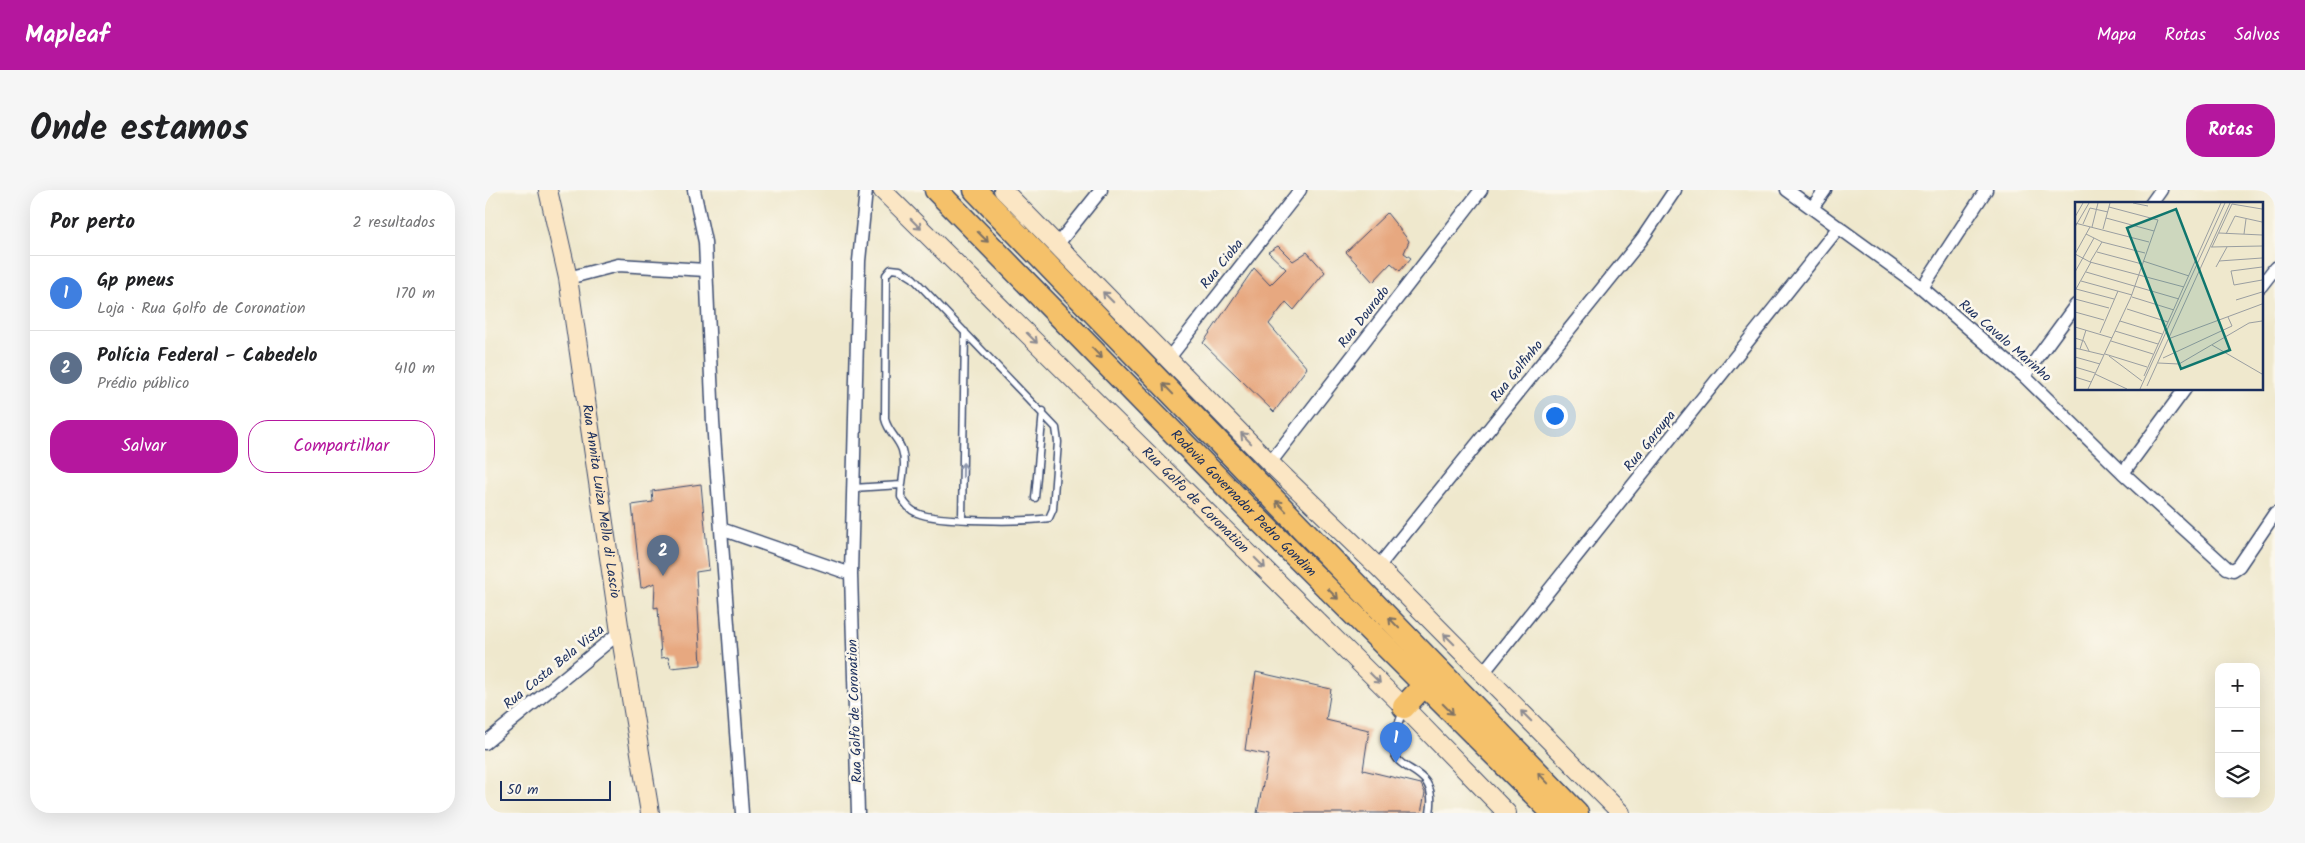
<!DOCTYPE html>
<html lang="pt">
<head>
<meta charset="utf-8">
<style>
  body { margin:0; font-family:Kalam,sans-serif; background:#f6f6f6; color:#202124 }
  .controls { position:absolute; right:15px; bottom:15px; display:grid; overflow:hidden; border-radius:10px; box-shadow:0 5px 20px #0002 }
  .controls button { width:45px; height:45px; display:grid; place-items:center; padding:0; border:0; border-bottom:1px solid #e0e0e0; background:#fff; color:#202124; font:25px sans-serif }
  .scale { position:absolute; left:15px; bottom:12px; width:111px; box-sizing:border-box; padding-left:5px; border:2px solid #1b2f5e; border-top:0; font-size:14px; line-height:18px; white-space:nowrap; color:#1b2f5e; -webkit-text-stroke:4px #fbf7ec; paint-order:stroke }
  .you { position:absolute; left:1069px; top:225px; width:18px; height:18px; margin:-12px; border:4px solid #fff; border-radius:50%; background:#1a73e8; box-shadow:0 0 0 8px #1a73e833 }
  .badge { display:grid; place-items:center; width:32px; height:32px; border-radius:50%; background:#b5179e; color:#fff; font-size:16px; font-weight:700 }
  .pin { position:absolute; translate:-50% -41px; filter:drop-shadow(0 1px 2px #0008) }
  .pin::after { content:''; position:absolute; top:26px; width:18px; height:15px; background:inherit; clip-path:polygon(0 0,100% 0,50% 100%) }
  .list { margin:0; padding:0; list-style:none }
  h2 { display:flex; justify-content:space-between; align-items:center; height:65px; margin:0; padding:0 20px; font-size:21px }
  h2 small { font-size:16px; font-weight:400; color:#757577 }
  .list li { display:grid; grid-template-columns:32px 1fr auto; gap:15px; align-items:center; box-sizing:border-box; height:75px; padding:0 20px; border-top:1px solid #e0e0e0 }
  .list b { display:block; font-size:19px; white-space:nowrap }
  .list p { margin:0; font-size:16px; white-space:nowrap; color:#757577 }
  .list em { font-size:16px; font-style:normal; color:#757577 }
  .actions { display:flex; gap:10px; padding:15px 20px }
  .actions a { flex:1; padding:11px 0; border:1px solid #b5179e; border-radius:20px; text-align:center; font-size:18px; color:#b5179e }
  .actions .main { background:#b5179e; color:#fff }
  .icon { flex:none; width:28px; height:28px; fill:none; stroke:currentColor; stroke-width:2; stroke-linecap:round; stroke-linejoin:round }
  .map { position:relative; flex:none; width:1790px; height:623px; overflow:hidden; border-radius:20px }
  header { display:flex; align-items:center; gap:30px; box-sizing:border-box; height:70px; padding:0 25px; background:#b5179e; color:#fff }
  header strong { font-size:24px }
  nav { display:flex; gap:28px; margin-inline-start:auto; font-size:18px }
  .intro { display:flex; align-items:center; justify-content:space-between; box-sizing:border-box; height:120px; padding:0 30px }
  h1 { margin:0; font-size:35px }
  .button { padding:12px 22px; border-radius:20px; background:#b5179e; color:#fff; font-size:18px; font-weight:700 }
  main { display:flex; gap:30px; padding:0 30px }
  aside { flex:1; background:#fff; border-radius:20px; box-shadow:0 5px 20px #0002 }
  .map>svg:first-child { display:block }
  .building { fill:#e7a880 }
  .lines { fill:none; stroke-linecap:round; stroke-linejoin:round }
  .lane-casing { stroke:#3b4b6f; stroke-width:9 }
  .street-casing { stroke:#3b4b6f; stroke-width:15 }
  .secondary-casing { stroke:#3b4b6f; stroke-width:20 }
  .highway-casing { stroke:#3b4b6f; stroke-width:25 }
  .lane { stroke:#fff; stroke-width:6 }
  .street { stroke:#fff; stroke-width:12 }
  .secondary { stroke:#fbe6c4; stroke-width:18 }
  .highway { stroke:#f5c16b; stroke-width:22 }
  .oneway { stroke:#8b8a91 }
  .oneway2 { stroke:#7d7164 }
  .oneway3 { stroke:#8d97ae }
  .labels { text-anchor:middle; dominant-baseline:central; stroke-width:5; stroke-linejoin:round; paint-order:stroke }
  .street-label { font-size:14px; fill:#1b2f5e; stroke:#fbf7ec }
  .inset-road { fill:none; stroke:#9a9ea1; stroke-width:1 }
  .view { fill:#0f766e; fill-opacity:0.15; stroke:#0f766e; stroke-width:2.5 }
  .inset-edge { fill:none; stroke:#1b2f5e; stroke-width:2.5 }
</style>
</head>
<body>
<header>
<strong>Mapleaf</strong>
<nav><a>Mapa</a><a>Rotas</a><a>Salvos</a></nav>
</header>
<div class="intro"><h1>Onde estamos</h1><a class="button">Rotas</a></div>
<main>
<aside>
<h2>Por perto<small>2 resultados</small></h2>
<ul class="list">
<li><span class="badge" style="background:#3f7fe0">1</span><div><b>Gp pneus</b><p>Loja · Rua Golfo de Coronation</p></div><em>170 m</em></li>
<li><span class="badge" style="background:#5c6f8a">2</span><div><b>Polícia Federal - Cabedelo</b><p>Prédio público</p></div><em>410 m</em></li>
</ul>
<div class="actions"><a class="main">Salvar</a><a>Compartilhar</a></div>
</aside>
<div class="map">
<svg width="1790" height="623" viewBox="0 0 1790 623">
  <rect width="100%" height="100%" fill="#fbf7ec"/>
  <filter id="ink" filterUnits="userSpaceOnUse"><feTurbulence type="fractalNoise" baseFrequency=".02" numOctaves="2"/><feDisplacementMap in="SourceGraphic" scale="10" xChannelSelector="R" yChannelSelector="G"/><feConvolveMatrix kernelMatrix="1 2 1 2 8 2 1 2 1" color-interpolation-filters="sRGB"/></filter>
  <filter id="wash" filterUnits="userSpaceOnUse"><feTurbulence type="fractalNoise" baseFrequency=".0096" numOctaves="4" result="noise"/><feDisplacementMap in="SourceGraphic" scale="20" xChannelSelector="R" yChannelSelector="G"/><feGaussianBlur stdDeviation="1.12" result="paint"/><feColorMatrix in="noise" values="0 0 0 0 0 0 0 0 0 0 0 0 0 0 0 0 0 1.4 0 .05"/><feComposite in="paint" operator="in"/></filter>
  <g filter="url(#wash)">
    <rect width="100%" height="100%" fill="#efe8cd"/>
    <g id="blocks">
      <path class="building" d="M 902,23 L 924,51 L 919,63 L 926,68 L 915,81 L 906,73 L 888,92 L 861,62 Z
        M 793,56 L 808,71 L 822,62 L 840,82 L 809,120 L 801,112 L 784,134 L 822,178 L 789,222 L 718,153 L 769,78 L 785,95 L 801,79 L 783,62 Z
        M 216,294 L 224,380 L 211,382 L 216,475 L 186,478 L 183,467 L 176,468 L 173,417 L 169,418 L 170,393 L 156,398 L 147,315 L 168,312 L 167,301 Z
        M 771,482 L 846,499 L 841,530 L 884,540 L 878,580 L 936,594 L 940,603 L 936,623 L 772,623 L 784,565 L 760,560 Z"/>
    </g>
  </g>
  <g filter="url(#ink)">
    <use href="#blocks" fill-opacity="0" stroke="#3b4b6f" stroke-width="1"/>
    <g class="lines">
      <g class="lane-casing">
        <path id="lane" d="M 406,79 L 415,80 L 428,88 L 571,238 L 573,252 L 568,319 L 564,328 C 541,332 452,332 432,323 C 424,320 420,313 416,307 C 416,290 422,276 417,260 C 413,248 403,242 400,229 L 401,85 Z
          M 368,298 L 416,295
          M 550,308 L 558,221
          M 477,329 L 480,142
          M 918,520 C 915,531 907,546 908,558 C 911,586 954,574 945,623"/>
      </g>
      <g class="street-casing">
        <path id="street" d="M 209,0 L 220,52 L 228,232 L 257,623
          M 1302,0 L 1437,98 L 1539,186 L 1638,283 L 1742,378 L 1748,380 L 1754,376 L 1790,323
          M 1666,14 L 1676,0
          M 1327,18 L 1340,0
          M 572,55 L 616,0
          M 83,88 L 133,75 L 221,80
          M 1776,96 L 1790,78
          M 1437,98 L 1501,0
          M 684,168 L 815,0
          M 1539,186 L 1591,115
          M 785,273 L 996,0
          M 1638,283 L 1700,199
          M 236,339 L 366,384
          M 893,377 L 1157,49 L 1190,0
          M 998,483 L 1354,37
          M 0,553 L 135,442
          M 373,623 L 366,384 L 374,71 L 381,0"/>
      </g>
      <g class="secondary-casing">
        <g id="secondary">
          <path id="s1" d="M 63,0 L 83,88 L 135,442 L 165,623"/>
          <path id="s2" d="M 397,0 L 919,517 L 1022,623"/>
          <path d="M 518,0 L 785,273 L 893,377 L 1136,623"/>
        </g>
      </g>
      <g class="highway-casing">
        <g id="highway">
          <path id="s3" d="M 451,0 L 768,324 L 1068,623"/>
          <path d="M 490,0 L 1092,623"/>
          <path d="M 919,517 L 939,495"/>
        </g>
      </g>
      <use href="#lane" class="lane"/>
      <use href="#street" class="street"/>
      <use href="#secondary" class="secondary"/>
      <use href="#highway" class="highway"/>
    </g>
    <defs><path id="oneway-shaft" d="M-6 0H5M1.5-3L5.5 0L1.5 3" fill="none" stroke-width="1.6" stroke-linecap="round" stroke-linejoin="round" transform="scale(1.25)"/></defs>
    <g class="oneway">
      <use href="#oneway-shaft" transform="translate(431 34) rotate(45)"/>
      <use href="#oneway-shaft" transform="translate(623 107) rotate(-135)"/>
      <use href="#oneway-shaft" transform="translate(547 148) rotate(45)"/>
      <use href="#oneway-shaft" transform="translate(761 248) rotate(-134)"/>
      <use href="#oneway-shaft" transform="translate(775 373) rotate(45)"/>
      <use href="#oneway-shaft" transform="translate(964 449) rotate(-135)"/>
      <use href="#oneway-shaft" transform="translate(890 488) rotate(45)"/>
      <use href="#oneway-shaft" transform="translate(1041 526) rotate(-135)"/>
    </g>
    <g class="oneway2">
      <use href="#oneway-shaft" transform="translate(498 47) rotate(45)"/>
      <use href="#oneway-shaft" transform="translate(612 163) rotate(46)"/>
      <use href="#oneway-shaft" transform="translate(683 199) rotate(-134)"/>
      <use href="#oneway-shaft" transform="translate(796 316) rotate(-134)"/>
      <use href="#oneway-shaft" transform="translate(848 404) rotate(45)"/>
      <use href="#oneway-shaft" transform="translate(909 433) rotate(-134)"/>
      <use href="#oneway-shaft" transform="translate(963 519) rotate(45)"/>
      <use href="#oneway-shaft" transform="translate(1058 588) rotate(-134)"/>
    </g>
    <use class="oneway3" href="#oneway-shaft" transform="translate(478 280) rotate(-89)"/>
  </g>
  <g class="labels">
    <g class="street-label">
      <text transform="translate(737 74) rotate(-51)">Rua Cioba</text>
      <text transform="translate(879 127) rotate(-52)">Rua Dourado</text>
      <text transform="translate(1520 151) rotate(41)">Rua Cavalo Marinho</text>
      <text transform="translate(1032 181) rotate(-51)">Rua Golfinho</text>
      <text transform="translate(1165 251) rotate(-51)">Rua Garoupa</text>
      <text stroke="none"><textPath href="#s2" startOffset="441">Rua Golfo de Coronation</textPath></text>
      <text stroke="none"><textPath href="#s1" startOffset="316">Rua Annita Luiza Mello di Lascio</textPath></text>
      <text stroke="none"><textPath href="#s3" startOffset="439">Rodovia Governador Pedro Gondim</textPath></text>
      <text transform="translate(69 477) rotate(-39)">Rua Costa Bela Vista</text>
      <text transform="translate(370 521) rotate(-92)">Rua Golfo de Coronation</text>
    </g>
  </g>
  <g transform="translate(1590 12)">
    <rect width="188" height="188" fill="#efe8cd"/>
    <path class="inset-road" d="M 58,1 L 73,4M 0,15 L 8,1M 31,16 L 79,29M 0,21 L 74,40M 8,22 L 15,6 L 33,10M 0,25 L 14,1M 17,25 L 23,1M 28,27 L 35,1M 144,31 L 187,33M 11,32 L 27,40 L 70,51M 151,32 L 160,14 L 187,20M 169,32 L 171,17M 136,45 L 187,44M 137,45 L 157,2 L 187,7M 22,50 L 67,62M 0,52 L 15,60 L 109,85M 0,52 L 15,25M 68,59 L 114,74M 144,59 L 187,56M 15,60 L 27,40M 141,65 L 152,45M 187,65 L 156,69 L 159,83 L 187,78M 0,70 L 19,36M 11,70 L 104,97M 6,79 L 57,93M 1,87 L 39,97M 1,87 L 16,60M 57,95 L 99,108M 0,97 L 34,106M 161,98 L 187,90M 52,107 L 93,120M 0,110 L 29,118M 45,119 L 87,132M 0,125 L 37,136M 40,129 L 83,142M 25,131 L 43,89M 0,136 L 9,139 L 14,149M 93,137 L 187,102M 36,139 L 78,152M 137,143 L 187,172M 0,146 L 29,153M 5,147 L 11,128M 30,152 L 72,165M 34,154 L 67,179M 0,155 L 25,162M 88,156 L 157,124 L 153,115M 83,161 L 104,162 L 174,121 L 187,119M 0,165 L 20,171M 20,172 L 52,187M 69,174 L 146,1M 0,175 L 16,180M 72,184 L 155,1M 13,187 L 56,95 L 83,18 L 34,5M 65,187 L 150,1"/>
    <path class="view" d="M 101,7 L 155,148 L 106,167 L 52,26 Z"/>
    <rect width="188" height="188" class="inset-edge"/>
  </g>
</svg>
<div class="controls">
<button>+</button>
<button>−</button>
<button><svg class="icon" aria-label="layers" viewBox="0 0 24 24"><path d="M12 4l9 5-9 5-9-5zM3 14l9 5 9-5"/></svg></button>
</div>
<div class="scale">50 m</div>
<div class="you"></div>
<div class="pin badge" style="left:911px;top:573px;background:#3f7fe0">1</div>
<div class="pin badge" style="left:178px;top:386px;background:#5c6f8a">2</div>
</div>
</main>
</body>
</html>
